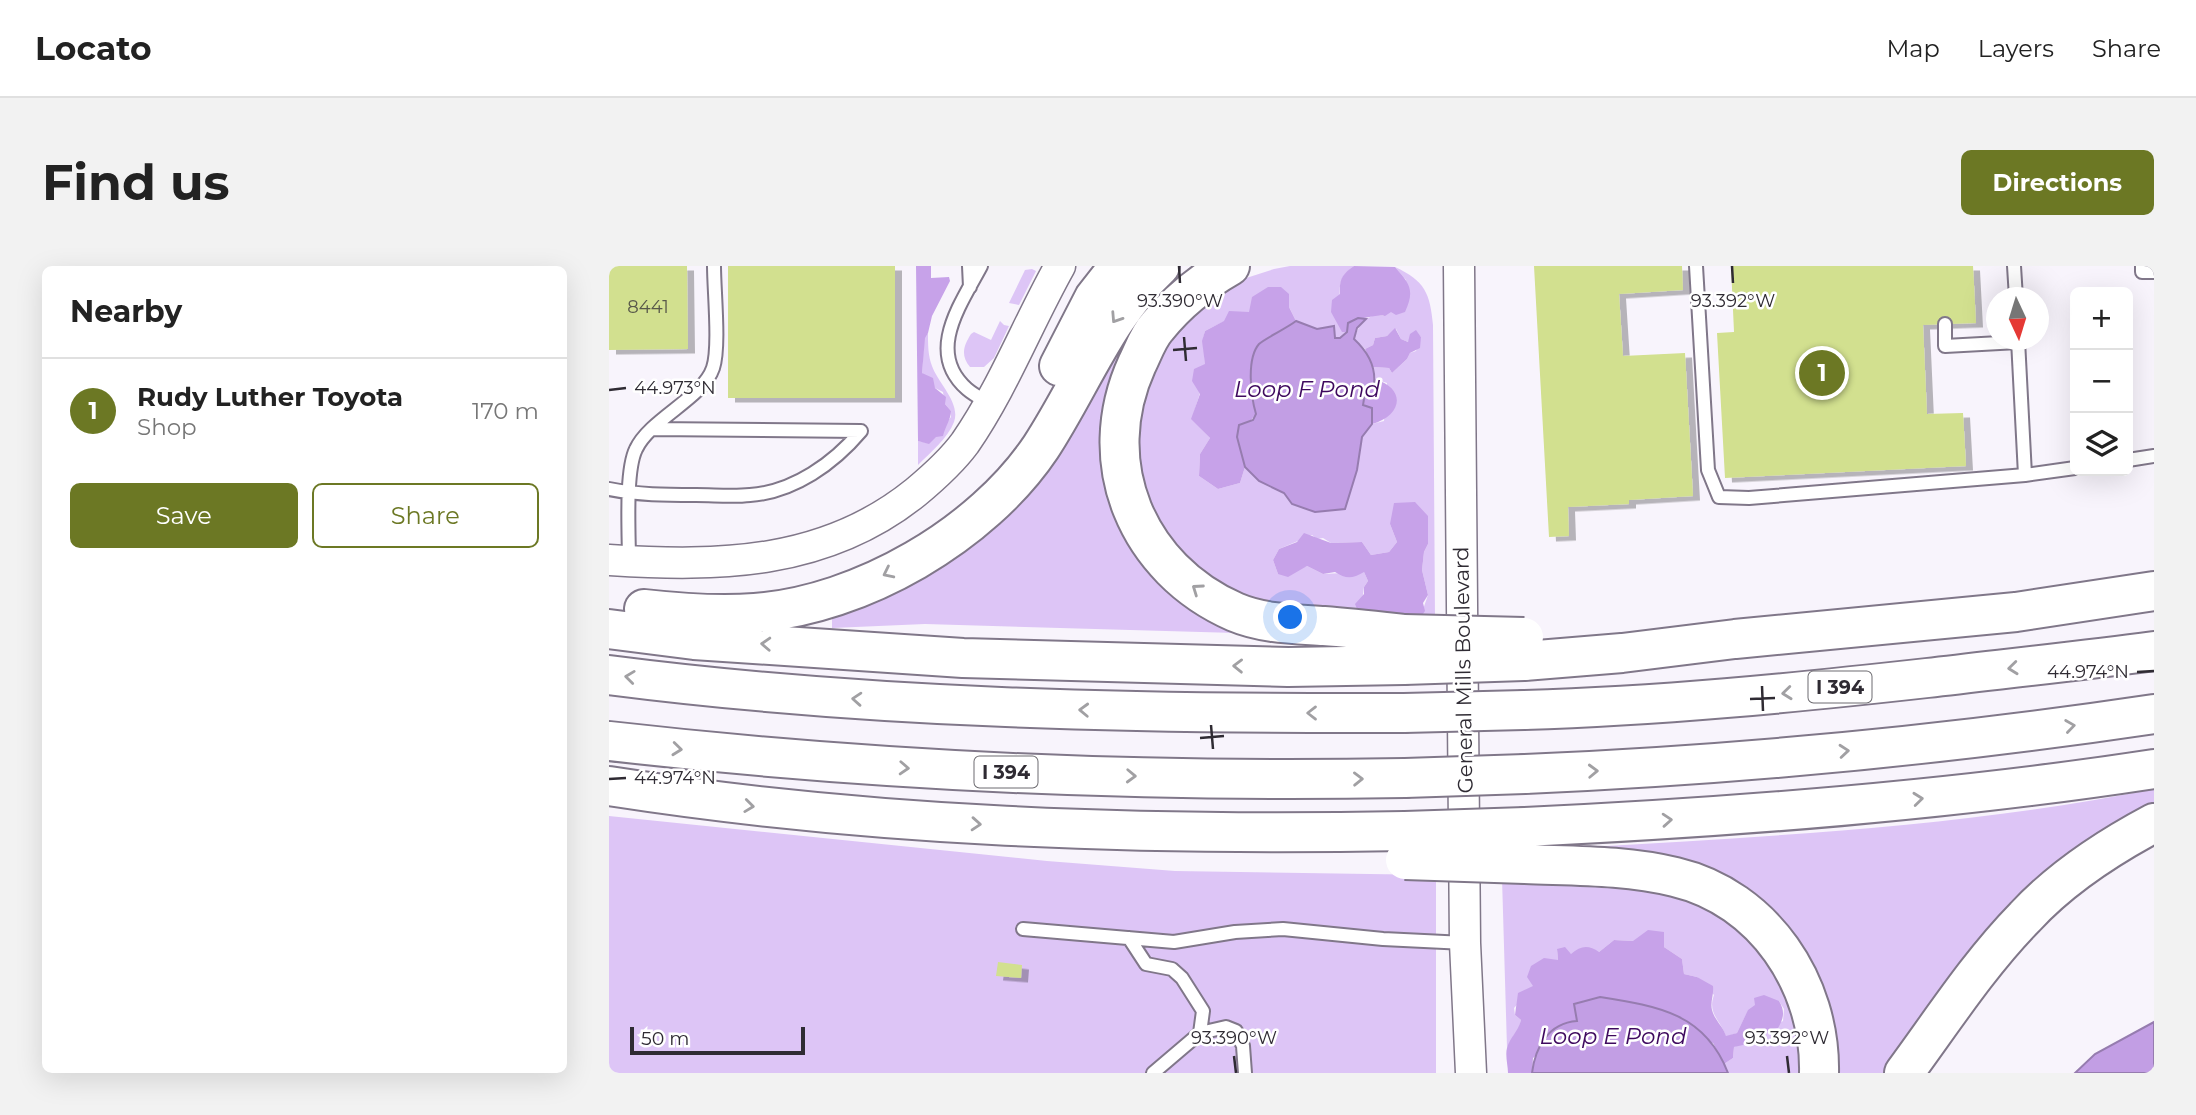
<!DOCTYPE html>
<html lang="en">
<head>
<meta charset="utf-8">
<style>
  body { margin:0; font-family:Montserrat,sans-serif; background:#f2f2f2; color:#222 }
  .controls { position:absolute; right:21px; top:21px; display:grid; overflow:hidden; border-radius:10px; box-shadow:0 7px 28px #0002 }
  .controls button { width:63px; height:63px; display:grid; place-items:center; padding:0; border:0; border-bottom:2px solid #e0e0e0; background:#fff; color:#222; font:35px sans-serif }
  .compass { position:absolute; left:1377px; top:21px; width:63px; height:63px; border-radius:50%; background:#fff; box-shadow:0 7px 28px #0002; rotate:176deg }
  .scale { position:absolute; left:21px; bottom:18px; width:175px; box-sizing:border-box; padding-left:7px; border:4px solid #2f2b33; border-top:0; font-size:19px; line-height:24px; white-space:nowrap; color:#2f2b33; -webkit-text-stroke:5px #fff; paint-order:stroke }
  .you { position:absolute; left:682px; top:352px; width:24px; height:24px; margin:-18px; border:5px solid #fff; border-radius:50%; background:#1a73e8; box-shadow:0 0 0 10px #1a73e833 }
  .badge { display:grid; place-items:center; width:46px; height:46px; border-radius:50%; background:#6c7824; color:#fff; font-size:23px; font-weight:700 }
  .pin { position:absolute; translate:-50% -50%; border:4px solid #fff; box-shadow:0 2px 7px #0006 }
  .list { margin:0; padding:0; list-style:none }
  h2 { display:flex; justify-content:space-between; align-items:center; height:91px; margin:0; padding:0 28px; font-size:30px }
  h2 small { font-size:23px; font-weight:400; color:#767676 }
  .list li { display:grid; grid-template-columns:46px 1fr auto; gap:21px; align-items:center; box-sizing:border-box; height:105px; padding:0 28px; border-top:2px solid #e0e0e0 }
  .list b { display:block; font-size:26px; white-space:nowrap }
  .list p { margin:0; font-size:23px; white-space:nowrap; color:#767676 }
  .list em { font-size:23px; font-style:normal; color:#767676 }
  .actions { display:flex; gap:14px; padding:21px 28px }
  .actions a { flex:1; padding:16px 0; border:2px solid #6c7824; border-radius:10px; text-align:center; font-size:24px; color:#6c7824 }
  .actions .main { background:#6c7824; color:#fff }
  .icon { flex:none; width:38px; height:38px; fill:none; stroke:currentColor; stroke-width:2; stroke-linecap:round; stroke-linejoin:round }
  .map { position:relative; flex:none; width:1545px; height:807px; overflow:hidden; border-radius:10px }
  header { display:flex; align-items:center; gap:42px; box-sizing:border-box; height:98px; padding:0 35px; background:#fff; border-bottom:2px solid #e0e0e0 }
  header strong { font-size:33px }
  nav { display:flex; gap:38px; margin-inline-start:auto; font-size:24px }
  .intro { display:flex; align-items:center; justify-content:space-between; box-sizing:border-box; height:168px; padding:0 42px }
  h1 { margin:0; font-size:49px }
  .button { padding:18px 32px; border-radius:10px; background:#6c7824; color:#fff; font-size:24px; font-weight:700 }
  main { display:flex; gap:42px; padding:0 42px }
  aside { flex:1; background:#fff; border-radius:10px; box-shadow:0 7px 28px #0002 }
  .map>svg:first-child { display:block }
  .green { fill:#ddc5f6 }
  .forest { fill:#c7a2e9 }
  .water { fill:#c29ee4; stroke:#967caf; stroke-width:2 }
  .building { fill:#d2e08f; filter:url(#shadow) }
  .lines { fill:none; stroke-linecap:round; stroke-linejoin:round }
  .service-casing { stroke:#807789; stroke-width:16 }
  .tertiary-casing { stroke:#807789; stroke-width:33 }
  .motorway-casing { stroke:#807789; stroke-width:42 }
  .service { stroke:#fff; stroke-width:12 }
  .tertiary { stroke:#fff; stroke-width:30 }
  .motorway { stroke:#fff; stroke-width:38 }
  .motorway-bridge-casing { stroke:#807789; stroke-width:42; stroke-linecap:butt }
  .motorway-bridge { stroke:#fff; stroke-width:38 }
  .oneway { stroke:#a1a0a3 }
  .ticks { fill:none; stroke:#2f2b33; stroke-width:2.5 }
  .labels { text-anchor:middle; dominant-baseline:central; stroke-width:5; stroke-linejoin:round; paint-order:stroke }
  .number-label { font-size:18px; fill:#58584a }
  .shield { fill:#fff; stroke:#6d6b70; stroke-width:2 }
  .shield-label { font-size:19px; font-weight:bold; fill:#2f2b33 }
  .street-label { font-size:21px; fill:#2f2b33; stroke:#fff }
  .water-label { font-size:23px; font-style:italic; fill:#3e095e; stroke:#fff }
  .ticks-label { font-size:18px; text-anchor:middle; fill:#2f2b33; stroke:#fff; stroke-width:5; stroke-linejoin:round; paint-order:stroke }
</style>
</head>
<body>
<header>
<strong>Locato</strong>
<nav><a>Map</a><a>Layers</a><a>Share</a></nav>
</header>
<div class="intro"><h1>Find us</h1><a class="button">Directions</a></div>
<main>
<aside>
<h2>Nearby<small></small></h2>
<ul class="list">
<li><span class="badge">1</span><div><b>Rudy Luther Toyota</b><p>Shop</p></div><em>170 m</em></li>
</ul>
<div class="actions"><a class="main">Save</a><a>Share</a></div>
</aside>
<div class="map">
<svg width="1545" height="807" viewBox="0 0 1545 807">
  <defs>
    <filter id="shadow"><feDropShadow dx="7" dy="4.5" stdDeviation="0" flood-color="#0004"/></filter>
  </defs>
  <rect width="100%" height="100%" fill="#f8f4fc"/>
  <path class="green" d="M 681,0 L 745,0 C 720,16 734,42 739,66 L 731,72 L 726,72 L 725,60 L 708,63 L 687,55 L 680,41 C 648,45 625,49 596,65 C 592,77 596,85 596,98 C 596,116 588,135 583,153 L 601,172 L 591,188 L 590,210 L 609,223 L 631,217 L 636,201 L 650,215 L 675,227 L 706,246 L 736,243 L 748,204 L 753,171 L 763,158 L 775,155 L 778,117 L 766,113 L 764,101 L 780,102 L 783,107 L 798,93 L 801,87 L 807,85 L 812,71 L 807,65 L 799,76 L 792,73 L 787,63 L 778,70 L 766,72 L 764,79 L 756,83 L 745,73 C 750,58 759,46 775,50 L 797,14 L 786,1 C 816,15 821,27 824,59 L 826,353 L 811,352 L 819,329 L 813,304 L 815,286 L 819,278 L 819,250 L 781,258 L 788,276 L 780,286 L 762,289 L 753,276 L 722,277 L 714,272 L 708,273 L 703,269 L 670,283 L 664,294 L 669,308 L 698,300 L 714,308 L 755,306 L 759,315 L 755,321 L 751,350 L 654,345 L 560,290 L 524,202 L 536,118 L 570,58 L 631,14 L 665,3 Z
    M 423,3 L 427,5 L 410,39 L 400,37 L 416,4 Z
    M 391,55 L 395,59 L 400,60 L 385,92 L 375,101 L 361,101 C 351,89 355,79 362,68 L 365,66 L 382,74 Z
    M 319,67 C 319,79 319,89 323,100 C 329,117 352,137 345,156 C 339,172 321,187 309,199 L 309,175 L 320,177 L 342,151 L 342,145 L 336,138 L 334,126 L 326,122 L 313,107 L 315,72 Z
    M 511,67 L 522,73 L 498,194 L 627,367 L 316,358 L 223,362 L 223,342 L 309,306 Z
    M 1545,523 L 1545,546 L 1282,807 L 1223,807 L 1178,674 L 981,589 L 981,581 C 1169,570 1360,560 1545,523 Z
    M 0,550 L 438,595 L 566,605 L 827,609 L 827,807 L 0,807 Z
    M 893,612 L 975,614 L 1097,634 L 1172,702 L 1199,807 L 1119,807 L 1115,798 L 1124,792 L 1125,781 C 1143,774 1157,764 1174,755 L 1175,743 L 1170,735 C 1139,740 1142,739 1128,767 L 1117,771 C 1112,754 1098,748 1105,729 L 1088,711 L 1075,708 L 1073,693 L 1055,681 L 1024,675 L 1005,674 L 990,686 L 962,688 L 948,684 L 949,694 L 905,742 L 906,749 L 912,754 L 909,766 L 905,769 L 898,782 Z"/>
  <path class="forest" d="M 307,0 L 322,0 L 322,12 L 340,11 L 341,15 L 323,50 L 319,67 L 316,72 L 313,107 L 324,112 L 326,122 L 337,131 L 336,138 L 342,145 C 342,153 336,161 334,170 L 327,171 L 320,178 L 309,175 Z
    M 745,0 L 786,1 C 801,18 806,24 796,46 L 787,49 L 782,46 L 776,50 C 766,48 759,53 749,52 L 739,66 L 733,66 L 722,46 L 723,34 L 731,28 C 730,14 733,8 745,0 Z
    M 659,21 L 672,21 L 680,28 L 680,41 L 687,55 C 678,62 655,73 650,78 C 637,93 641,131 647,148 L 628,171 L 636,201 L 631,217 L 609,223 L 590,210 L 591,188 L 601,172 L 582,153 L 591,128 L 583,115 L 585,103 L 596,98 L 593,75 L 596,65 L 615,55 L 620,45 L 640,46 L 643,31 Z
    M 786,62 L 792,73 L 799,76 L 801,68 L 807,64 L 812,71 L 811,82 L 801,87 L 798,93 L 783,107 L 780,102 L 764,101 L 756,83 L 764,79 L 766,72 L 778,70 Z
    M 766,113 C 798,123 793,150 763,158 L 763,142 L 754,139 L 757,121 L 764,118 Z
    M 806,236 L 819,250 L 819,278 L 815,286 L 813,304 L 819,329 L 814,337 L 816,345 L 811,352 L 751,350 L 746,338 L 755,328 L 755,321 L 759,315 L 755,306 C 743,313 737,313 726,306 L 714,308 L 698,300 L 679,311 L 669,308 L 664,294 L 670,283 L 688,276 L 695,267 L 722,277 L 753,276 L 762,289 L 780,286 L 788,276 L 781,258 L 785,237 Z
    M 1039,664 L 1055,666 L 1055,681 L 1073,693 L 1075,708 L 1088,711 L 1104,720 C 1105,729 1101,736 1103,744 C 1106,755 1114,760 1117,770 L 1128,767 L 1139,744 L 1146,739 L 1145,732 L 1155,729 L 1170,735 C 1176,745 1175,752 1169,762 L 1151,767 L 1134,779 L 1125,781 L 1124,792 L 1115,798 L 1104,777 L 968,755 L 924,792 L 923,807 L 899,807 C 899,800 896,789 898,782 C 901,771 909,766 912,754 L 906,749 L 909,727 L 924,720 L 918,711 L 922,700 L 935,692 L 949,694 L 948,683 L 956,681 L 962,688 C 972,679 980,679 990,686 L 1005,674 L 1024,675 Z"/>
  <path class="water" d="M 749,52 L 757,53 L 748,62 L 745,73 C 758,85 767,100 765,118 L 757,121 L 754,139 L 763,142 L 763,158 L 753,171 L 748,204 L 736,243 L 706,246 L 683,238 L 675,227 L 650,215 L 636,201 L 628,171 L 630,159 L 644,154 L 647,148 C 642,131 637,93 650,78 C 655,73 678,62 687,55 L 708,63 L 725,60 L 726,72 L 731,72 L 738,66 L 739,57 Z
    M 991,731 C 1048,740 1096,747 1119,807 L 923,807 C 926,782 939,757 968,755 L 965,738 Z
    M 1545,756 L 1545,807 L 1466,807 L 1486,788 Z"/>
  <path class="building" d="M 0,0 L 78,0 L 79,83 L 0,84 Z
    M 119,0 L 286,0 L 286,132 L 119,132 Z
    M 925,0 L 1073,0 L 1074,24 L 1010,28 L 1014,90 L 1076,87 L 1084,230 L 1020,234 L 1020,238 L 959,241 L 960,270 L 940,271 Z
    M 1122,0 L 1364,0 L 1367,57 L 1314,59 L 1318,148 L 1354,147 L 1357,200 L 1116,212 L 1108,67 L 1125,66 Z
    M 389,696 L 413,699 L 412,712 L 387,710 Z"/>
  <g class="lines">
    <g class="service-casing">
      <path id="service" d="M 360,0 L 361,21
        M 372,0 C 352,38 316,86 358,123 C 365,129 373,133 381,138
        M 1087,0 L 1099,204 L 1110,231 L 1140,232 L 1416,209 L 1409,74
        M 1405,0 L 1407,32
        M 1533,0 L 1533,6 L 1545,6
        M 1336,58 L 1336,80 L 1409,76
        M 43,163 L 252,165
        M 1519,194 L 1545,190
        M 1416,209 L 1466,202
        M 0,223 C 29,229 57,229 87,229 C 105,229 123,231 141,229 C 185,226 225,197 252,165
        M 20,295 C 20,269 16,205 27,183 C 41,153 94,132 104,102 C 111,81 105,25 105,0
        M 414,663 L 565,676 L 626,666 L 674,663 L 774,673 L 856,677
        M 520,672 L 537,698 L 563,703 L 573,712 L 594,745 L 591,767 L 544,807
        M 591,767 L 617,761 L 627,765 L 634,780 L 636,807"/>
    </g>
    <g class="tertiary-casing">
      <path id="tertiary" d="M 850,0 L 856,677 L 862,807
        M 0,294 C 111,301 217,299 307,226 C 325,211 342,196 356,177 C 394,122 418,59 451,0"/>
    </g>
    <g class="motorway-casing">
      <path id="motorway" d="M 621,0 C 593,16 569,35 548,61 C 539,71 534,86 528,98 C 483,197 528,303 626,346 C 654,358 686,358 715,360 C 742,362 768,365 795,368
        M 450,100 L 485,32 L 510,0
        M 35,343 C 71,347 109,350 146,347 C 252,339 373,269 432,181 C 472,120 497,50 551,0
        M 0,363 L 85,374 L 354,392 L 679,401 L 795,399
        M 915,395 L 1013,387 L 1126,373 L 1407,346 L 1545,325
        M 0,409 C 264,443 530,448 795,447
        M 915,444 C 1050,440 1184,427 1318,412 C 1394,403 1469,395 1545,385
        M 0,475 C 264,505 530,517 796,512
        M 916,508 C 1126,499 1337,479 1545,448
        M 0,520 C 263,561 530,570 796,565
        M 916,561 C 1126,551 1337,535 1545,503
        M 916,598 C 966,600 1017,599 1066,611 C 1155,632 1212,718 1210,807
        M 1295,807 C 1334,754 1370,698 1416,651 C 1452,612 1498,582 1545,557"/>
    </g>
    <use href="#service" class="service"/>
    <use href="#tertiary" class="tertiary"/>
    <use href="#motorway" class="motorway"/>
    <g class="motorway-bridge-casing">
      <path id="motorway-bridge" d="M 795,368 L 915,371
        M 795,399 L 915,395
        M 795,447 L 915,444
        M 796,512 L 916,508
        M 796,565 L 916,561
        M 796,594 L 916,598"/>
    </g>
    <use href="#motorway-bridge" class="motorway-bridge"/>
  </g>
  <defs><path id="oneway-chevron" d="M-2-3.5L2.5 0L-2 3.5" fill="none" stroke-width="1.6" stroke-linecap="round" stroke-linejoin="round" transform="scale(1.75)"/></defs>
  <g class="oneway">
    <use href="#oneway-chevron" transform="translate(507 52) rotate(123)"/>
    <use href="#oneway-chevron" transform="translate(279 307) rotate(154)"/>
    <use href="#oneway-chevron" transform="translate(588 323) rotate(-145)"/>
    <use href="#oneway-chevron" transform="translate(157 378) rotate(-177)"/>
    <use href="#oneway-chevron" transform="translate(629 400) rotate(-179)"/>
    <use href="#oneway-chevron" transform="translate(1404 402) rotate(174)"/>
    <use href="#oneway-chevron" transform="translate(21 411) rotate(-173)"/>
    <use href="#oneway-chevron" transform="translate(1178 427) rotate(174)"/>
    <use href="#oneway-chevron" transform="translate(248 433) rotate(-176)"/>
    <use href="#oneway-chevron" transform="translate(475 444) rotate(-178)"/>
    <use href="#oneway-chevron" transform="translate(703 447) rotate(-180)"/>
    <use href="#oneway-chevron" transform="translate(1461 460) rotate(-8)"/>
    <use href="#oneway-chevron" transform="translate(68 483) rotate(6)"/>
    <use href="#oneway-chevron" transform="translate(1235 485) rotate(-5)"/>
    <use href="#oneway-chevron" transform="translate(295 502) rotate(3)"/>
    <use href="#oneway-chevron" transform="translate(984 505) rotate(-2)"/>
    <use href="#oneway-chevron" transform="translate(522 510) rotate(2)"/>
    <use href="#oneway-chevron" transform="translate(749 513) rotate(-1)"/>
    <use href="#oneway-chevron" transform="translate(1309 533) rotate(-6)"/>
    <use href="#oneway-chevron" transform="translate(140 540) rotate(7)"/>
    <use href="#oneway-chevron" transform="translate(1058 554) rotate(-4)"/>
    <use href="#oneway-chevron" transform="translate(367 558) rotate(4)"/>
  </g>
  <path class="ticks" d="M 570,0 L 571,17M 1123,0 L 1124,17M 575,71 L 577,95M 564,84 L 588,82M 0,124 L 17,122M 1528,406 L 1545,405M 1153,420 L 1154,445M 1141,433 L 1166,432M 602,459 L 604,483M 591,472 L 615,470M 0,513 L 17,512M 625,790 L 627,807M 1178,790 L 1180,807"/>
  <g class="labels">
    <g class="number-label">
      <text x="39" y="41">8441</text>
    </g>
    <g class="shield">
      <rect x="1199.5" y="405.5" width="63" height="31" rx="5"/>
      <rect x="365.5" y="490.5" width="63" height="31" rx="5"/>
    </g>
    <g class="shield-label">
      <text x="1231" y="421">I 394</text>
      <text x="397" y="506">I 394</text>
    </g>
    <g class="street-label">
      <text transform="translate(854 404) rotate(-91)">General Mills Boulevard</text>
    </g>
    <g class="water-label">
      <text x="698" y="123">Loop F Pond</text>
      <text x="1004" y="770">Loop E Pond</text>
    </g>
  </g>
  <g class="ticks-label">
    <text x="571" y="41">93.390°W</text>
    <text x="1124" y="41">93.392°W</text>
    <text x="66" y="128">44.973°N</text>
    <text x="1479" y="412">44.974°N</text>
    <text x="66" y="518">44.974°N</text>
    <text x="625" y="778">93.390°W</text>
    <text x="1178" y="778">93.392°W</text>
  </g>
</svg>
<div class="controls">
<button>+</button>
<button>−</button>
<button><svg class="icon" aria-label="layers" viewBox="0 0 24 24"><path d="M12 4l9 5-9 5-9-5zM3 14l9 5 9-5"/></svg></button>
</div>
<svg class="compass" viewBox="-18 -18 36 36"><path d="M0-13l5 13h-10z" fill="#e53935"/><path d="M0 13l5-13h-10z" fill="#767676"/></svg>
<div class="scale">50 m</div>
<div class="you"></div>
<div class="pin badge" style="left:1213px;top:107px">1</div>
</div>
</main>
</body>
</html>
